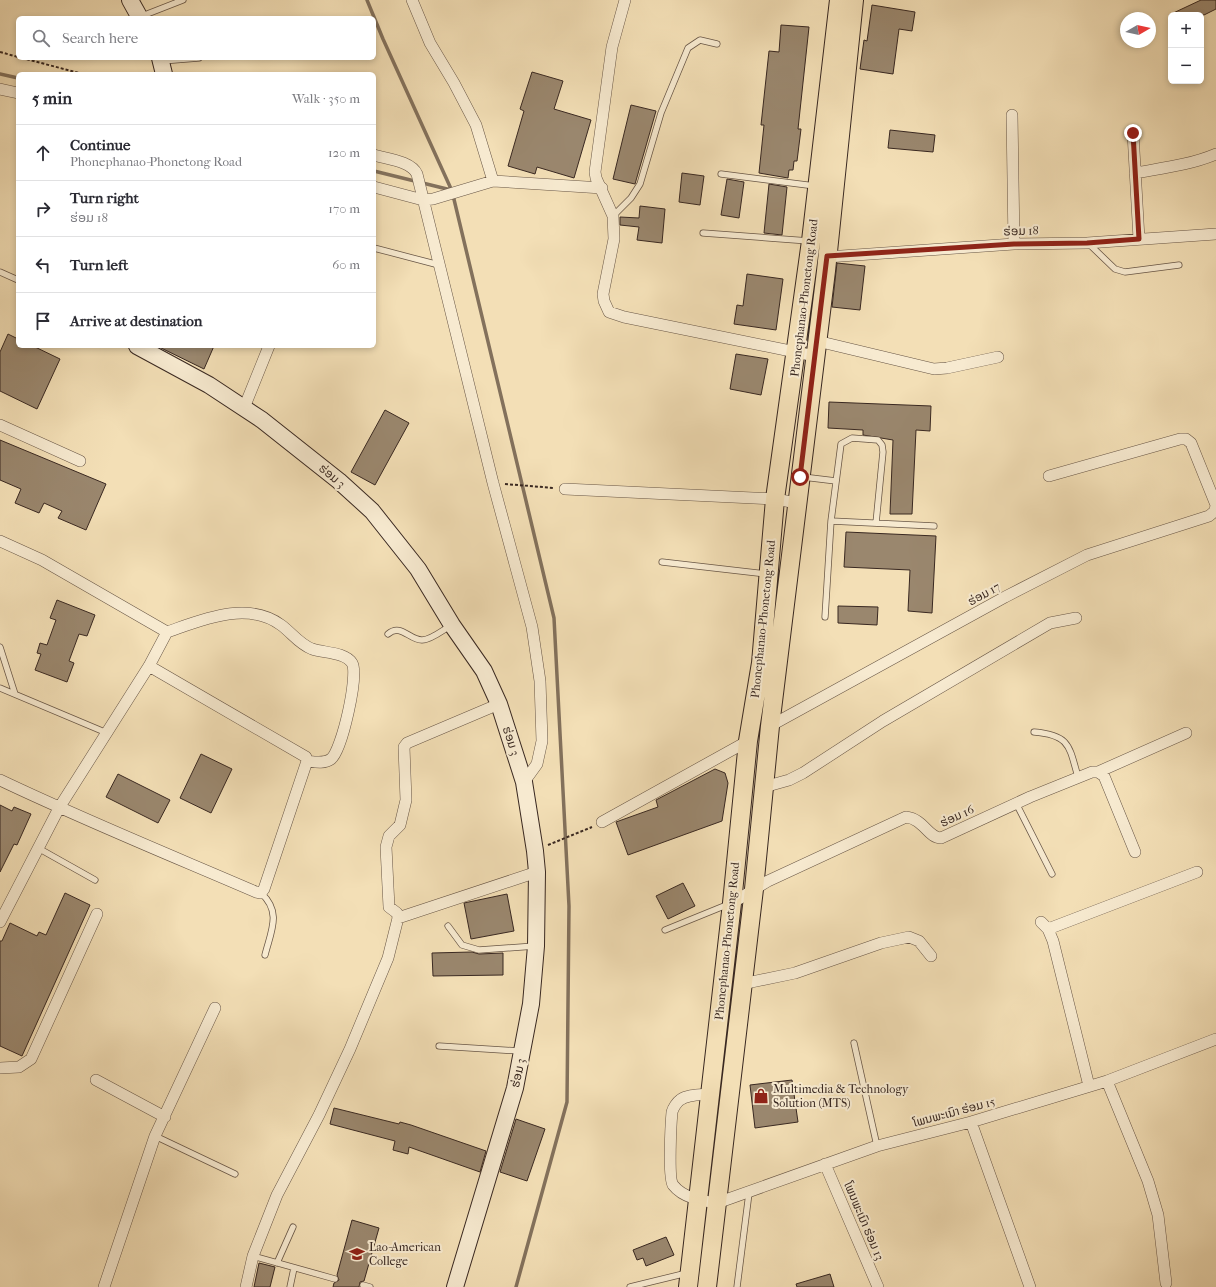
<!DOCTYPE html>
<html lang="en">
<head>
<meta charset="utf-8">
<style>
  body { margin:0; font-family:"IM FELL French Canon","Noto Sans Lao",serif; background:#f2f2f3; color:#2b2b33 }
  .controls { position:absolute; right:12px; top:12px; display:grid; overflow:hidden; border-radius:6px; box-shadow:0 2px 6px #0003 }
  .controls button { width:36px; height:36px; display:grid; place-items:center; padding:0; border:0; border-bottom:1px solid #e1e1e2; background:#fff; color:#2b2b33; font:20px sans-serif }
  .compass { position:absolute; left:1120px; top:12px; width:36px; height:36px; border-radius:50%; background:#fff; box-shadow:0 2px 6px #0003; rotate:81deg }
  .stop { position:absolute; width:12px; height:12px; margin:-9px; border:3px solid #8f2418; border-radius:50%; background:#fff }
  .stop.end { background:#8f2418; border-color:#fff; box-shadow:0 1px 4px #0008 }
  .list { margin:0; padding:0; list-style:none }
  h2 { display:flex; justify-content:space-between; align-items:center; height:52px; margin:0; padding:0 16px; font-size:17px }
  h2 small { font-size:13px; font-weight:400; color:#7c7c81 }
  .list li { display:grid; grid-template-columns:26px 1fr auto; gap:12px; align-items:center; box-sizing:border-box; height:56px; padding:0 16px; border-top:1px solid #e1e1e2 }
  .list b { display:block; font-size:15px; white-space:nowrap }
  .list p { margin:0; font-size:13px; white-space:nowrap; color:#7c7c81 }
  .list em { font-size:13px; font-style:normal; color:#7c7c81 }
  .icon { flex:none; width:22px; height:22px; fill:none; stroke:currentColor; stroke-width:2; stroke-linecap:round; stroke-linejoin:round }
  .map { position:relative; flex:none; width:1216px; height:1287px; overflow:hidden }
  .search { position:absolute; background:#fff; box-shadow:0 2px 6px #0003; left:16px; top:16px; width:360px; height:44px; display:flex; align-items:center; gap:10px; box-sizing:border-box; padding:0 14px; border-radius:6px; color:#7c7c81; font-size:15px }
  .panel { position:absolute; background:#fff; box-shadow:0 2px 6px #0003; left:16px; top:72px; width:360px; height:276px; border-radius:6px }
  .map>svg:first-child { display:block }
  .lines { fill:none; stroke-linecap:round; stroke-linejoin:round }
  .stream { stroke:#83715c; stroke-width:3.5 }
  .building { fill:#9a876e; stroke:#392821 }
  .lane-casing { stroke:#685646; stroke-width:7 }
  .street-casing { stroke:#685646; stroke-width:12 }
  .secondary-casing { stroke:#392821; stroke-width:18 }
  .primary-casing { stroke:#392821; stroke-width:20 }
  .path { stroke:#392821; stroke-width:2; stroke-dasharray:3 2; stroke-linecap:butt }
  .lane { stroke:#f7ead0; stroke-width:5.5 }
  .street { stroke:#f7ead0; stroke-width:11 }
  .secondary { stroke:#f7ead0; stroke-width:16 }
  .primary { stroke:#f3dfb6; stroke-width:18 }
  .route { stroke:#8f2418; stroke-width:5 }
  .labels { text-anchor:middle; dominant-baseline:central; stroke-width:4; stroke-linejoin:round; paint-order:stroke }
  .street-label { font-size:12px; fill:#392821; stroke:#f7ead0 }
  .poi-label { font-size:12px; fill:#392821; stroke:#f7ead0; text-anchor:start }
</style>
</head>
<body>
<div class="map">
<svg width="1216" height="1287" viewBox="0 0 1216 1287">
  <rect width="100%" height="100%" fill="#f3dfb6"/>
  <filter id="stains"><feTurbulence type="fractalNoise" baseFrequency=".005" numOctaves="4"/><feColorMatrix values="0 0 0 0 .2 0 0 0 0 .09 0 0 0 0 .02 0 0 0 .5 -.17"/></filter>
  <radialGradient id="worn" r=".72"><stop offset=".6" stop-color="#630" stop-opacity="0"/><stop offset="1" stop-color="#630" stop-opacity=".3"/></radialGradient>
  <g class="lines">
    <path class="stream" d="M 367,0 L 383,39 L 452,191 L 554,618 L 569,906 L 567,1102 L 516,1287
      M 0,74 L 18,78
      M 374,171 L 451,190"/>
  </g>
  <path class="building" d="M 1201,0 L 1216,0 L 1216,9 L 1204,15 L 1169,15 Z
    M 872,5 L 915,12 L 912,31 L 899,29 L 893,74 L 860,69 L 864,40 L 867,41 Z
    M 781,25 L 809,27 L 798,129 L 801,129 L 797,161 L 794,161 L 793,170 L 789,170 L 788,178 L 759,173 L 764,125 L 761,125 L 769,51 L 779,52 Z
    M 532,72 L 563,81 L 554,109 L 591,120 L 574,178 L 537,167 L 535,174 L 508,166 L 524,111 L 520,109 Z
    M 631,105 L 656,111 L 635,184 L 613,179 Z
    M 890,130 L 935,135 L 933,152 L 888,148 Z
    M 682,173 L 704,176 L 700,205 L 679,202 Z
    M 727,179 L 744,182 L 739,218 L 721,215 Z
    M 769,184 L 787,187 L 782,235 L 764,233 Z
    M 640,206 L 665,209 L 662,243 L 637,240 L 639,227 L 620,225 L 620,217 L 639,218 Z
    M 837,263 L 865,266 L 860,310 L 832,307 Z
    M 747,274 L 783,279 L 776,330 L 734,324 L 737,305 L 743,306 Z
    M 8,334 L 18,339 L 18,346 L 33,346 L 60,359 L 37,409 L 0,391 L 0,352 Z
    M 157,346 L 214,346 L 204,369 Z
    M 736,354 L 768,359 L 761,395 L 730,389 Z
    M 829,402 L 931,406 L 930,431 L 916,430 L 912,514 L 890,514 L 893,440 L 863,435 L 863,430 L 828,428 Z
    M 385,410 L 409,423 L 375,485 L 351,472 Z
    M 0,440 L 106,484 L 86,530 L 58,518 L 62,511 L 44,503 L 39,513 L 15,503 L 21,489 L 0,480 Z
    M 846,532 L 936,536 L 932,613 L 908,611 L 910,570 L 844,567 Z
    M 57,600 L 95,615 L 87,636 L 79,634 L 69,661 L 74,663 L 67,682 L 35,670 L 41,654 L 37,653 L 40,643 L 47,645 L 56,620 L 50,618 Z
    M 838,606 L 878,607 L 877,625 L 838,623 Z
    M 201,754 L 232,769 L 211,813 L 180,798 Z
    M 715,769 L 725,773 L 728,783 L 722,821 L 628,855 L 616,822 L 658,807 L 656,800 Z
    M 118,774 L 170,800 L 158,823 L 106,797 Z
    M 0,805 L 12,811 L 14,807 L 31,814 L 17,845 L 14,844 L 0,872 Z
    M 683,883 L 695,906 L 668,919 L 656,896 Z
    M 65,893 L 90,905 L 22,1056 L 0,1046 L 0,941 L 2,941 L 10,923 L 37,936 L 39,932 L 46,935 Z
    M 507,894 L 514,931 L 471,939 L 464,903 Z
    M 472,952 L 479,954 L 503,953 L 503,975 L 433,976 L 432,953 Z
    M 792,1080 L 798,1122 L 755,1128 L 750,1085 Z
    M 334,1108 L 399,1124 L 400,1122 L 411,1125 L 486,1151 L 480,1172 L 409,1147 L 408,1154 L 393,1150 L 395,1141 L 330,1124 Z
    M 516,1119 L 545,1129 L 527,1181 L 500,1172 Z
    M 352,1220 L 379,1228 L 364,1281 L 360,1282 L 359,1287 L 333,1287 L 334,1283 L 339,1280 L 337,1275 Z
    M 666,1237 L 674,1255 L 646,1266 L 643,1258 L 637,1260 L 633,1250 Z
    M 259,1263 L 275,1267 L 270,1287 L 254,1287 Z
    M 830,1274 L 834,1287 L 797,1287 L 796,1284 Z"/>
  <g class="lines">
    <g class="lane-casing">
      <path id="lane" d="M 142,16 L 183,0
        M 162,61 L 199,58
        M 721,174 L 815,186
        M 613,216 L 631,198 L 640,184 L 661,113 L 688,48 L 700,40 L 717,44
        M 703,233 L 809,241
        M 1089,244 L 1115,269 L 1125,272 L 1179,265
        M 374,248 L 439,265
        M 0,272 L 18,280
        M 803,477 L 836,481
        M 831,521 L 934,526
        M 662,562 L 767,574
        M 825,617 L 831,521 L 841,444 L 852,438 L 878,440 L 882,445 L 883,452 L 876,523
        M 388,634 C 401,623 409,640 422,640 C 431,640 443,630 450,626
        M 0,647 L 15,694
        M 0,688 L 107,733
        M 1034,732 C 1070,735 1069,746 1078,777
        M 1016,803 L 1052,874
        M 38,848 L 95,880
        M 261,893 C 282,912 271,931 265,955
        M 448,926 L 462,945 L 479,950 L 535,946
        M 665,930 L 729,904
        M 854,1043 L 877,1146
        M 439,1046 L 520,1051
        M 155,1136 L 235,1174
        M 253,1256 L 335,1279
        M 277,1263 L 293,1227
        M 363,1285 L 370,1287
        M 290,1287 L 294,1268
        M 630,1287 L 687,1273
        M 737,1287 L 749,1193"/>
    </g>
    <g class="street-casing">
      <path id="street" d="M 412,0 L 430,43 L 454,83 L 476,125 L 493,181
        M 625,0 L 612,47 L 595,172 L 596,178 L 613,216 L 614,239 L 603,294 L 604,301 L 609,312 L 624,317 L 815,356
        M 0,89 L 18,93
        M 1012,115 L 1014,244
        M 1133,133 L 1139,239
        M 374,155 C 387,159 411,161 417,174 L 493,483 L 532,627 L 540,681 L 542,741 L 537,764 L 524,782
        M 1135,173 C 1162,168 1190,165 1216,154
        M 374,187 L 423,200 L 433,199 L 493,181 L 602,188
        M 827,257 L 1014,244 L 1087,243 L 1216,234
        M 817,341 L 934,369 L 947,368 L 998,357
        M 244,408 L 269,346
        M 0,425 L 80,461
        M 1049,476 L 1180,439 L 1186,439 L 1191,443 L 1216,505
        M 565,489 L 775,499 L 797,503
        M 0,541 L 42,560 L 167,632
        M 770,726 L 1005,597 L 1087,555 L 1209,516 L 1215,511 L 1216,505
        M 1098,772 L 1186,733
        M 0,780 C 84,820 170,855 256,892 L 261,893 L 264,889 L 307,761 L 306,757 L 149,666
        M 764,787 L 789,780 L 803,773 L 883,721 L 1050,623 L 1076,618
        M 602,822 L 748,741
        M 732,903 L 768,881 L 906,817 C 924,819 928,838 941,838 L 1030,797 L 1092,772 L 1098,772 L 1104,776 L 1135,852
        M 398,918 L 537,872
        M 0,922 L 59,808 L 149,666 L 167,632 C 202,620 247,600 281,625 C 292,633 299,644 312,649 C 324,653 345,652 352,663 C 359,675 342,750 331,759 C 324,764 315,762 307,761
        M 1041,922 L 1048,929 L 1053,941 L 1089,1086
        M 1048,929 L 1197,872
        M 742,984 L 795,973 L 881,943 L 909,937 L 919,941 L 931,956
        M 0,1068 L 19,1067 L 31,1059 L 97,914
        M 96,1080 L 165,1117
        M 1107,1081 L 1148,1181 L 1158,1215 L 1166,1283
        M 710,1094 C 701,1095 688,1094 680,1100 C 677,1102 673,1108 672,1112 C 671,1123 668,1178 673,1185 C 683,1198 702,1201 717,1203 L 877,1146 L 971,1122 L 1107,1081 L 1216,1039
        M 971,1122 L 1030,1287
        M 825,1164 L 878,1287
        M 104,1287 L 155,1136 L 215,1008
        M 246,1287 L 253,1256 L 277,1195 L 319,1115 L 350,1049 L 388,958 L 398,918 L 397,913 L 389,907 L 386,847 L 389,836 L 400,825 L 406,800 L 404,747 L 407,743 L 499,704"/>
    </g>
    <g class="secondary-casing">
      <path id="secondary" d="M 130,0 L 140,18
        M 160,58 L 164,74
        M 137,346 L 209,385 L 262,420 L 339,481 L 372,511 L 418,569 L 452,625 L 484,671 L 499,704 L 524,782 L 535,851 L 537,872 L 536,946 L 531,1004 L 515,1088 L 455,1287"/>
    </g>
    <g class="primary-casing">
      <path id="primary" d="M 688,1287 L 732,903 L 748,741 L 761,663 L 775,499 L 811,241 L 839,0
        M 707,1287 L 754,889 L 770,726 L 826,271 L 854,0"/>
    </g>
    <path class="path" d="M 0,52 L 18,57
      M 22,58 L 83,74
      M 505,484 L 554,488
      M 548,845 L 592,827"/>
    <use href="#lane" class="lane"/>
    <use href="#street" class="street"/>
    <use href="#secondary" class="secondary"/>
    <use href="#primary" class="primary"/>
  </g>
  <g class="lines">
    <path class="route" d="M 800,477 L 827,256 L 1014,244 L 1087,243 L 1139,239 L 1133,133"/>
  </g>
  <defs>
    <g id="shop-bare" transform="scale(1.2)"><path d="M-5-2.5h2.3a2.7 3.5 0 0 1 5.4 0H5L5.5 6h-11ZM-1.5-2.5h3a1.5 2.3 0 0 0-3 0Z" fill="#8f2418" stroke="#f7ead0" stroke-width="2.5" paint-order="stroke"/></g>
    <g id="school-bare" transform="scale(1.2)"><path d="M0-5L7-2L0 1L-7-2ZM-4 1L0 2.5L4 1V4Q0 6-4 4Z" fill="#8f2418" stroke="#f7ead0" stroke-width="2.5" paint-order="stroke"/></g>
  </defs>
  <g fill-rule="evenodd">
    <use href="#shop-bare" x="761" y="1096"/>
    <use href="#school-bare" x="357" y="1254"/>
  </g>
  <g class="labels">
    <g class="street-label">
      <text transform="translate(1021 231) rotate(-2)">ຮ່ອມ 18</text>
      <text transform="translate(804 298) rotate(-83)">Phonephanao-Phonetong Road</text>
      <text transform="translate(332 476) rotate(40)">ຮ່ອມ 3</text>
      <text transform="translate(984 594) rotate(-29)">ຮ່ອມ 17</text>
      <text transform="translate(763 619) rotate(-84)">Phonephanao-Phonetong Road</text>
      <text transform="translate(511 741) rotate(72)">ຮ່ອມ 3</text>
      <text transform="translate(957 816) rotate(-25)">ຮ່ອມ 16</text>
      <text transform="translate(727 941) rotate(-84)">Phonephanao-Phonetong Road</text>
      <text transform="translate(518 1073) rotate(-78)">ຮ່ອມ 3</text>
      <text transform="translate(954 1112) rotate(-15)">ໂພນພະເນົາ ຮ່ອມ 15</text>
      <text transform="translate(864 1221) rotate(67)">ໂພນພະເນົາ ຮ່ອມ 13</text>
    </g>
    <g class="poi-label">
      <text x="773" y="1089">Multimedia &amp; Technology<tspan x="773" dy="14">Solution (MTS)</tspan></text>
      <text x="369" y="1247">Lao-American<tspan x="369" dy="14">College</tspan></text>
    </g>
  </g>
  <rect width="100%" height="100%" filter="url(#stains)"/>
  <rect width="100%" height="100%" fill="url(#worn)"/>
</svg>
<div class="controls">
<button>+</button>
<button>−</button>
</div>
<svg class="compass" viewBox="-18 -18 36 36"><path d="M0-13l5 13h-10z" fill="#e53935"/><path d="M0 13l5-13h-10z" fill="#7c7c81"/></svg>
<div class="stop" style="left:800px;top:477px"></div>
<div class="stop end" style="left:1133px;top:133px"></div>
<div class="search"><svg class="icon" aria-label="search" viewBox="0 0 24 24"><circle cx="10" cy="10" r="6"/><path d="M15 15l6 6"/></svg>Search here</div>
<section class="panel">
<h2>5 min<small>Walk · 350 m</small></h2>
<ul class="list">
<li><svg class="icon" aria-label="ahead" viewBox="0 0 24 24"><path d="M12 20V5M6 11l6-6 6 6"/></svg><div><b>Continue</b><p>Phonephanao-Phonetong Road</p></div><em>120 m</em></li>
<li><svg class="icon" aria-label="right" viewBox="0 0 24 24"><path d="M7 20v-9h11M14 6l5 5-5 5"/></svg><div><b>Turn right</b><p>ຮ່ອມ 18</p></div><em>170 m</em></li>
<li><svg class="icon" aria-label="left" viewBox="0 0 24 24"><path d="M17 20v-9H6M10 6l-5 5 5 5"/></svg><div><b>Turn left</b></div><em>60 m</em></li>
<li><svg class="icon" aria-label="arrive" viewBox="0 0 24 24"><path d="M6 21V4h12l-3 4 3 4H6"/></svg><div><b>Arrive at destination</b></div></li>
</ul>
</section>
</div>
</body>
</html>
